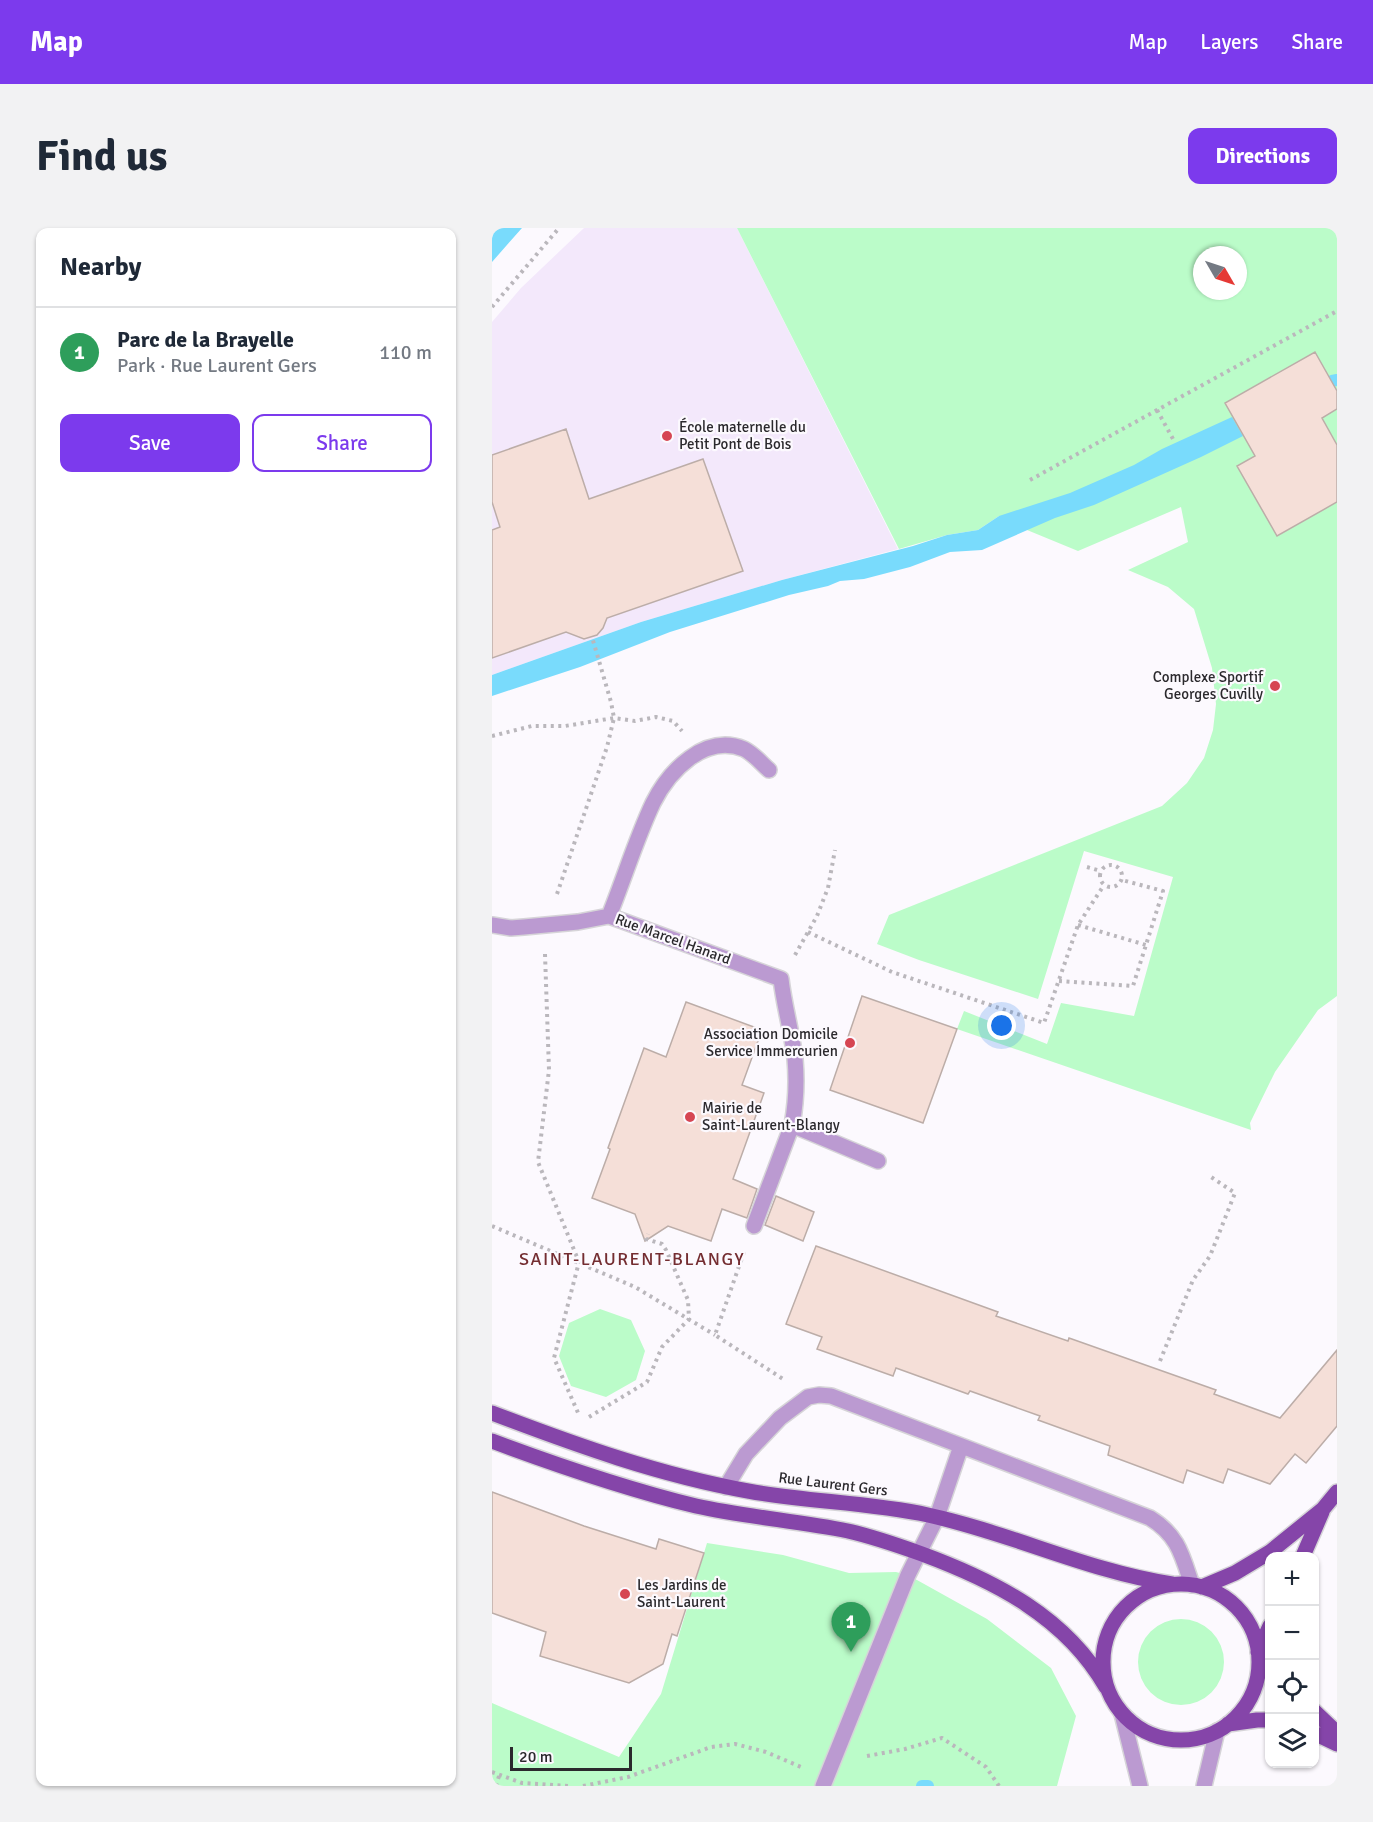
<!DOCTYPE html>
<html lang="en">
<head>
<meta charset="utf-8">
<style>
  body { margin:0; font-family:Signika,sans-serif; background:#f2f2f3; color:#1f2937 }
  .controls { position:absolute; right:18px; bottom:18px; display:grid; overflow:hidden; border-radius:12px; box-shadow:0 2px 4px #0004 }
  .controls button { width:54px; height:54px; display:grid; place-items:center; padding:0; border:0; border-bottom:2px solid #e0e1e3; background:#fff; color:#1f2937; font:30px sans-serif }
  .compass { position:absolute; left:701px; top:18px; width:54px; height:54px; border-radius:50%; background:#fff; box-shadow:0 2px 4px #0004; rotate:129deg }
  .scale { position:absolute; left:18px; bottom:15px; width:122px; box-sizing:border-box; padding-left:6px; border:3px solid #2b292d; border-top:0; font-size:16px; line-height:21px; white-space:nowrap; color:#2b292d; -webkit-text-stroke:4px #fcf9fe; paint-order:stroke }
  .you { position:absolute; left:510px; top:798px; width:21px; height:21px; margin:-15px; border:4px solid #fff; border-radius:50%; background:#1a73e8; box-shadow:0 0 0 9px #1a73e833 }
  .badge { display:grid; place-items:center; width:39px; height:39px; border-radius:50%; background:#7c3aed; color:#fff; font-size:20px; font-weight:700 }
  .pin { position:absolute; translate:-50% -50px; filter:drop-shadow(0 2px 3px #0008) }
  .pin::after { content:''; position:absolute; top:32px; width:21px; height:18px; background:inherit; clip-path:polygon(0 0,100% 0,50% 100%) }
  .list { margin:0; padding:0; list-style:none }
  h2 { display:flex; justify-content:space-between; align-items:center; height:78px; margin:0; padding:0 24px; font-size:26px }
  h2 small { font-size:20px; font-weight:400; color:#747a83 }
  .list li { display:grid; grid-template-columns:39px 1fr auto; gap:18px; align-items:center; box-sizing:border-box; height:90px; padding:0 24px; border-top:2px solid #e0e1e3 }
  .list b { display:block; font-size:22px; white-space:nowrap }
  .list p { margin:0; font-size:20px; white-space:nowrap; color:#747a83 }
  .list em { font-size:20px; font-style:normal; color:#747a83 }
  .actions { display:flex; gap:12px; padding:18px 24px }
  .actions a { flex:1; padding:14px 0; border:2px solid #7c3aed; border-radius:12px; text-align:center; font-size:21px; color:#7c3aed }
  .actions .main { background:#7c3aed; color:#fff }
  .icon { flex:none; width:33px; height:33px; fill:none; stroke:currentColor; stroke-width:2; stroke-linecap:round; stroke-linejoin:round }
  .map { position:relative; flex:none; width:845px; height:1558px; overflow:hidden; border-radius:12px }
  header { display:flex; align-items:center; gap:36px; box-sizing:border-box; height:84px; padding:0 30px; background:#7c3aed; color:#fff }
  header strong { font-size:28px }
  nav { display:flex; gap:33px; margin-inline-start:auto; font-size:21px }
  .intro { display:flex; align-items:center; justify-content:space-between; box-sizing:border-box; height:144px; padding:0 36px }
  h1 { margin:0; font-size:42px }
  .button { padding:15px 27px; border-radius:12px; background:#7c3aed; color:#fff; font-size:21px; font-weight:700 }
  main { display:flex; gap:36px; padding:0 36px }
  aside { flex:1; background:#fff; border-radius:12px; box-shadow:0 2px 4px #0004 }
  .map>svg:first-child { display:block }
  .built { fill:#f3e8fb }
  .green { fill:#bbfcc9; fill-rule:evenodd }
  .water { fill:#79dbfc }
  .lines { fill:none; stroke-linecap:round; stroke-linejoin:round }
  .stream { stroke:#79dbfc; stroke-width:12 }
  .building { fill:#f5dfd8; stroke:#bcada8; stroke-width:1.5 }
  .minor-casing { stroke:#d6d4d8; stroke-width:18 }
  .major-casing { stroke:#d6d4d8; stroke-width:18 }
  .path { stroke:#bab7bc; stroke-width:4; stroke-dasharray:3 4.5; stroke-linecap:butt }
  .minor { stroke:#bb9ad1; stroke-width:15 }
  .major { stroke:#8545a9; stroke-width:15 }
  .poi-dot { fill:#d64653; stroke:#fcf9fe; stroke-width:2 }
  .labels { text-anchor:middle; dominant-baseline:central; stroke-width:4.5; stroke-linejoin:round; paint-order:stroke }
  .poi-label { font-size:15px; fill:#2b292d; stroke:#fcf9fe; text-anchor:start }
  .street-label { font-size:15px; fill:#2b292d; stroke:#fcf9fe }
  .quarter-label { font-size:18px; letter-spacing:1.5px; fill:#742d31; stroke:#fcf9fe }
</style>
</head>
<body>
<header>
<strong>Map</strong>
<nav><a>Map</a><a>Layers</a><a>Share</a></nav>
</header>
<div class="intro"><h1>Find us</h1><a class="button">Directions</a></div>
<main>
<aside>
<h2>Nearby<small></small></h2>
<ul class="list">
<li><span class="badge" style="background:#2e9e5b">1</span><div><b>Parc de la Brayelle</b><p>Park · Rue Laurent Gers</p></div><em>110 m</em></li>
</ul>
<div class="actions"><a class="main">Save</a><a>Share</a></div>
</aside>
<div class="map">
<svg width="845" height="1558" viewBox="0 0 845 1558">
  <rect width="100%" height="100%" fill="#fcf9fe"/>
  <path class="built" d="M 92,0 L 245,0 L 406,321 L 290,352 L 149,394 L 0,447 L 0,94 L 29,60 Z"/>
  <path class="green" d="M 245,0 L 845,0 L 845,768 L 826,782 L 783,844 L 758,895 L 759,902 L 465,801 L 472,783 L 555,816 L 569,775 L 642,788 L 681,649 L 592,623 L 546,771 L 427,732 L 385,716 L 397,687 L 670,578 L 695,555 L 712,530 L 721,502 L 724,476 L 720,440 L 702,381 L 676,359 L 636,342 L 696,314 L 689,279 L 586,323 L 535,302 L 507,288 L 486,302 L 455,307 L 407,321 ZM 710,27 L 746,27 L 746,63 L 710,63 Z
    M 108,1081 L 139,1092 L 153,1123 L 144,1152 L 114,1169 L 79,1158 L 67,1128 L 77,1095 Z
    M 215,1315 L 291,1327 L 357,1345 L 404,1344 L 416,1347 L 495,1391 L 559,1440 L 584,1488 L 565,1558 L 0,1558 L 0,1475 L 127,1529 L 169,1466 Z
    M646 1434a43 43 0 1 1 86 0a43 43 0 1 1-86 0Z"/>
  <path class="water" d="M 0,0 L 30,0 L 0,34 Z
    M 740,189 L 751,208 L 709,229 L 602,277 L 563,290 L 490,322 L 458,324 L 418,339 L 372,351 L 348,353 L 336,358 L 297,367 L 178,404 L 88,439 L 0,468 L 0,447 L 149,394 L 290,352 L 421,318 L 455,307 L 486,302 L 507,288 L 578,265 L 642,237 L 670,221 Z"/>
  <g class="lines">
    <path class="stream" d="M 840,153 L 845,152
      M 430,1558 L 436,1558"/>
  </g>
  <path class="building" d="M 823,124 L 845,163 L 845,181 L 830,190 L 845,217 L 845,274 L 785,308 L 745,238 L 763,228 L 733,175 Z
    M 74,201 L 97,271 L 211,231 L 251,343 L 115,390 L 111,400 L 105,407 L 92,411 L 74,404 L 0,430 L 0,302 L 8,299 L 0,274 L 0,227 Z
    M 370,768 L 465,801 L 431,895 L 338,862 Z
    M 194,774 L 270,802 L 250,857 L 272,865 L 241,951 L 265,961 L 255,990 L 230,981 L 219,1013 L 176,998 L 153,1013 L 143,986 L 100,970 L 118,921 L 116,920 L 152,820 L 174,829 Z
    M 284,968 L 322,984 L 311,1013 L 273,997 Z
    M 324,1018 L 506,1084 L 504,1088 L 576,1113 L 577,1110 L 724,1162 L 722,1166 L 788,1190 L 845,1122 L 845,1198 L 814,1235 L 803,1226 L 778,1256 L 736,1241 L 731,1255 L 695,1242 L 691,1255 L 616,1227 L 618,1218 L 546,1192 L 548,1188 L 478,1163 L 476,1166 L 404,1140 L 401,1148 L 325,1121 L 330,1109 L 294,1096 Z
    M 0,1264 L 92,1298 L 164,1321 L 167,1311 L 212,1325 L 185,1408 L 180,1406 L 171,1436 L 137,1455 L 48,1428 L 54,1404 L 0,1385 Z"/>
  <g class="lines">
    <g class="minor-casing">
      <path id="minor" d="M 117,688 C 132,651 144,611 161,575 C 177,543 213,505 252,521 C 262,526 269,535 277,542
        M 0,697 L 19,700 L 32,699 L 86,694 L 117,688 L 289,751 C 292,778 300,804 303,831 C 305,853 304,875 300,897 L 386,933
        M 262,998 L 300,897
        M 234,1259 L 254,1226 L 288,1190 L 316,1169 L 327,1167 L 339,1168 L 658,1290 C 686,1307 690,1327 700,1357
        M 630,1486 L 648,1558
        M 331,1558 L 416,1347 L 445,1289 L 469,1218
        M 712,1558 L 725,1503"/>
    </g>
    <g class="major-casing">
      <path id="major" d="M 0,1185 C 84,1217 167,1247 256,1263 C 315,1274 377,1274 436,1287 C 519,1305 595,1343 680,1356
        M 0,1213 C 67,1238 134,1261 204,1278 C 254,1289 306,1293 356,1303 C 382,1309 405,1317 430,1326 C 503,1353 574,1389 614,1459
        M 811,1328 L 830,1284
        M611 1434a78 78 0 1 1 156 0a78 78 0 1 1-156 0Z
        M 710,1359 L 743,1345 L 778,1324 L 831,1281 L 845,1264
        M 766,1424 L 778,1398
        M 822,1483 L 845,1505
        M 736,1496 L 765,1492 L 778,1492
        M 822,1505 L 845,1516"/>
    </g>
    <path class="path" d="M 0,79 L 67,0
      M 665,182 L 681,211
      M 538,252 L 845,83
      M 0,508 L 40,498 L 73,498 L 122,490 L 143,493 L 164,489 L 181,493 L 190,503
      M608 648a11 11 0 1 1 22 0a11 11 0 1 1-22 0Z
      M 595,639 L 609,643
      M 65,666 L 115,519 L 122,490 L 119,474 L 100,409
      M 586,697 L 654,717
      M 316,704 L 400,744 L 552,795 L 586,697 L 612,657
      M 53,726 L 57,842 L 46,934 L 87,1034 L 62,1130 L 87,1187
      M 303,727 L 325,688 L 336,660 L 343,622
      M 567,753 L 641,758 L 671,663 L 630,652
      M 0,998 L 143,1059 L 223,1107
      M 252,1024 L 223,1107 L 291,1151
      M 668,1133 L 701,1052 L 718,1028 L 743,965 L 719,949
      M 97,1189 L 155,1154 L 170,1119 L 197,1091 L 196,1072 L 174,1022 L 170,1016 L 154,1011 L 156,1006
      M 375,1528 L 413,1521 L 450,1510 L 494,1539 L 507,1558
      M 0,1544 L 30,1555 L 77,1558
      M 4,1558 L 7,1548
      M 91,1558 L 136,1549 L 219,1519 L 243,1516 L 274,1524 L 309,1539"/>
    <use href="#minor" class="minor"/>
    <use href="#major" class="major"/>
  </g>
  <g class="poi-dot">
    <circle cx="175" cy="208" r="6"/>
    <circle cx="783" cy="458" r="6"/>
    <circle cx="358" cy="815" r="6"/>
    <circle cx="198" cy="889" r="6"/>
    <circle cx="133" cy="1366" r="6"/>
  </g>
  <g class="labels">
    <g class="poi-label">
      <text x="187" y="199">École maternelle du<tspan x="187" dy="17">Petit Pont de Bois</tspan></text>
      <text x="771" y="449" text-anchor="end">Complexe Sportif<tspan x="771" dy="17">Georges Cuvilly</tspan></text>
      <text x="346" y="806" text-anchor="end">Association Domicile<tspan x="346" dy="17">Service Immercurien</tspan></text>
      <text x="210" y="880">Mairie de<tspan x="210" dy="17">Saint-Laurent-Blangy</tspan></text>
      <text x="145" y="1357">Les Jardins de<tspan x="145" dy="17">Saint-Laurent</tspan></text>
    </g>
    <g class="street-label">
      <text transform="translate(181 711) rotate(20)">Rue Marcel Hanard</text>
      <text transform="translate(341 1256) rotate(7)">Rue Laurent Gers</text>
    </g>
    <g class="quarter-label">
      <text x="140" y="1031">SAINT-LAURENT-BLANGY</text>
    </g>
  </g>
</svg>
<div class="controls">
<button>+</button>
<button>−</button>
<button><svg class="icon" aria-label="locate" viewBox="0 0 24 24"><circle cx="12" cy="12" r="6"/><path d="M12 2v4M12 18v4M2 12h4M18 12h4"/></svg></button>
<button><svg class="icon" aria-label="layers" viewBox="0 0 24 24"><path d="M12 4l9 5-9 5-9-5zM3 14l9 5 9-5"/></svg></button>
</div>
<svg class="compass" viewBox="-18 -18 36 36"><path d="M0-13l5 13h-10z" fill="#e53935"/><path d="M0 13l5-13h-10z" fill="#747a83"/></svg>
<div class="scale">20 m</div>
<div class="you"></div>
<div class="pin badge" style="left:359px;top:1424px;background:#2e9e5b">1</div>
</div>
</main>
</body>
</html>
